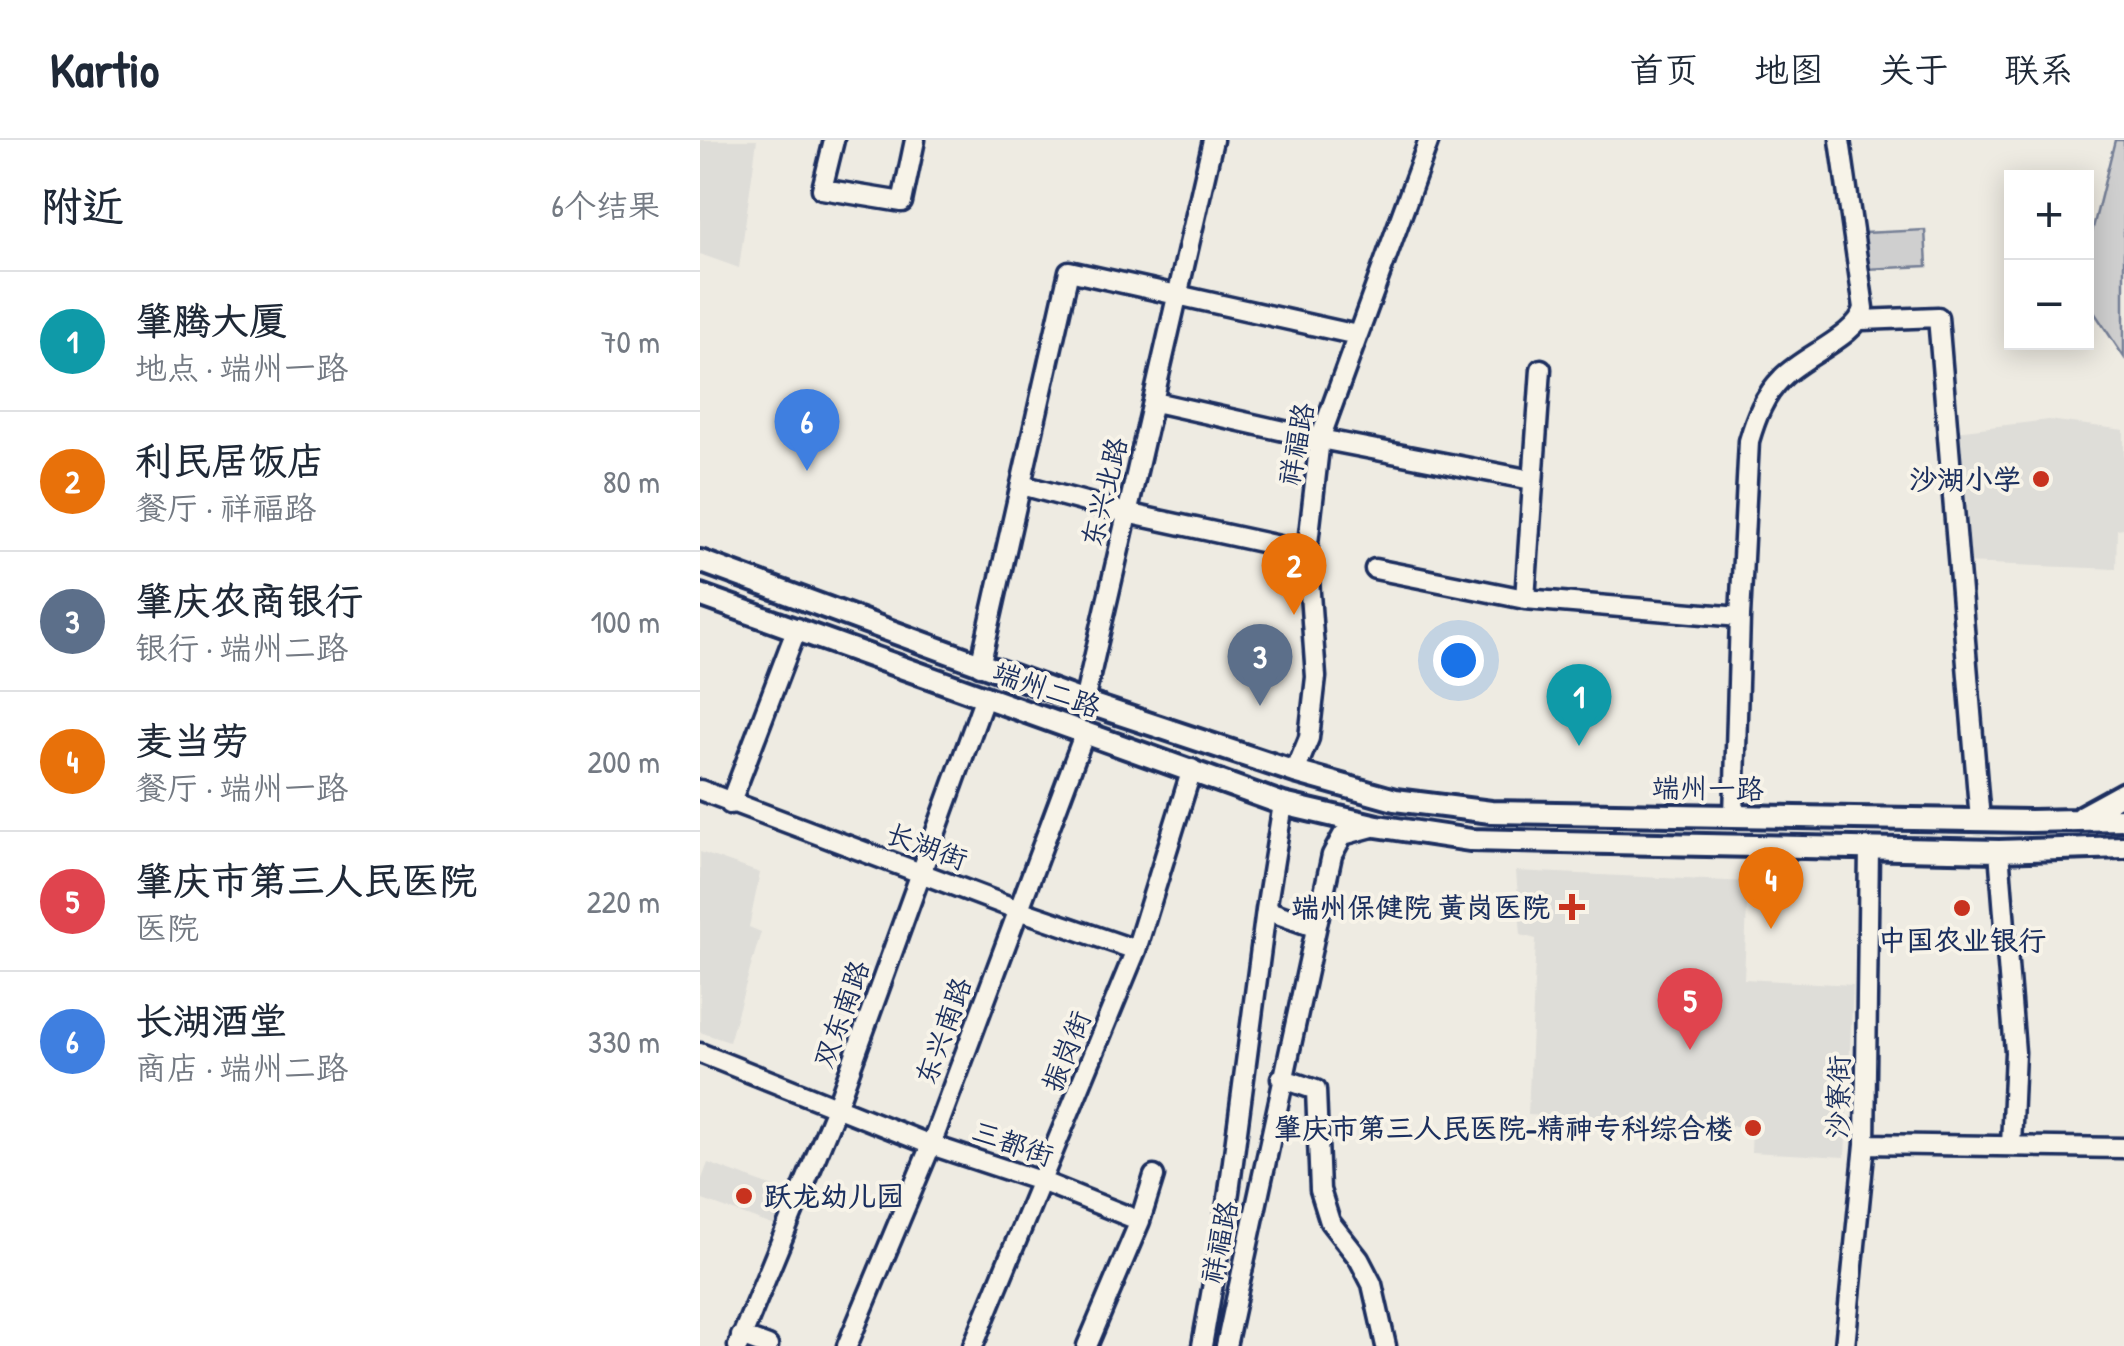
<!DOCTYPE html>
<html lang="zh">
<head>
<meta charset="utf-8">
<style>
  body { margin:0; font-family:"Patrick Hand","LXGW WenKai TC",sans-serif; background:#f6f6f7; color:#1f2937 }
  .controls { position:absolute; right:30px; top:30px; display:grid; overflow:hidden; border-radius:0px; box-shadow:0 5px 25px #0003 }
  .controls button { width:90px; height:90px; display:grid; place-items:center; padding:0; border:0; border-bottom:2px solid #e0e1e3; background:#fff; color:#1f2937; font:50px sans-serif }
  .you { position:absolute; left:758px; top:520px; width:35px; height:35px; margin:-25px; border:8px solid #fff; border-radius:50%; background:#1a73e8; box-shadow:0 0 0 15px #1a73e833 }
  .badge { display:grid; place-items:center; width:65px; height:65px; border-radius:50%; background:#c8321e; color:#fff; font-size:32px; font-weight:700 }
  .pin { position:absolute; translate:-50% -82px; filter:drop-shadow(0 2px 5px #0008) }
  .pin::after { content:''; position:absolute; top:52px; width:35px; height:30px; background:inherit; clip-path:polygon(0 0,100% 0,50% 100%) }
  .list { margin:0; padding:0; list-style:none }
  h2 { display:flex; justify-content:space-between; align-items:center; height:130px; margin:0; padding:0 40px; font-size:42px }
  h2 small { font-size:32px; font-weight:400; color:#747a83 }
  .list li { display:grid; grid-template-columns:65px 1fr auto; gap:30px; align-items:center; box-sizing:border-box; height:140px; padding:0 40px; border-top:2px solid #e0e1e3 }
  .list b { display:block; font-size:38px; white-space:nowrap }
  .list p { margin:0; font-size:32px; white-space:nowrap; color:#747a83 }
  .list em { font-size:32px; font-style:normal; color:#747a83 }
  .map { position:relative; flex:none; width:1424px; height:1206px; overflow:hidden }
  header { display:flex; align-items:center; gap:60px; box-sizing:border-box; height:140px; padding:0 50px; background:#fff; border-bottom:2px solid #e0e1e3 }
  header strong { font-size:48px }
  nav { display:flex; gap:55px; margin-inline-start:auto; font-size:35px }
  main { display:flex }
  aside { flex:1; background:#fff }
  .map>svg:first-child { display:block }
  .built { fill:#deddd8 }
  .green { fill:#cfcfcf; stroke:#757f96; stroke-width:2.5 }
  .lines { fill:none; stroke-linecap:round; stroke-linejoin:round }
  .minor-casing { stroke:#1b2f5e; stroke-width:25 }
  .major-casing { stroke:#1b2f5e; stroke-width:28 }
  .minor { stroke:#f7f3e8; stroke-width:18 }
  .major { stroke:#f7f3e8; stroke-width:20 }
  .poi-dot { fill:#c8321e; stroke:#f7f3e8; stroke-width:4 }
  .labels { text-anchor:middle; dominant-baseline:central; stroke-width:8; stroke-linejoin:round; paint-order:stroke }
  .street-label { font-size:28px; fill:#1b2f5e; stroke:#f7f3e8 }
  .poi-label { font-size:28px; font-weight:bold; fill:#1b2f5e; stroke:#f7f3e8; text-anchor:end }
</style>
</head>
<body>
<header>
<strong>Kartio</strong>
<nav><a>首页</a><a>地图</a><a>关于</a><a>联系</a></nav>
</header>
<main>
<aside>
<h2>附近<small>6个结果</small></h2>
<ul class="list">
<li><span class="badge" style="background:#0f9aa8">1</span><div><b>肇腾大厦</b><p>地点 · 端州一路</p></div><em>70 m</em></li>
<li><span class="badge" style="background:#e8710a">2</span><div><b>利民居饭店</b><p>餐厅 · 祥福路</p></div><em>80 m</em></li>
<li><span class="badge" style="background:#5c6f8a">3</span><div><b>肇庆农商银行</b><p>银行 · 端州二路</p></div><em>100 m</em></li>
<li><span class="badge" style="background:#e8710a">4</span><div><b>麦当劳</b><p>餐厅 · 端州一路</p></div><em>200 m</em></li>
<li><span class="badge" style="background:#e0444e">5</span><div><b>肇庆市第三人民医院</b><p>医院</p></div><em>220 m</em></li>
<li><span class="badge" style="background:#3f7fe0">6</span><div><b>长湖酒堂</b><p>商店 · 端州二路</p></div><em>330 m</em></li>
</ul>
</aside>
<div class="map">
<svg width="1424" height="1206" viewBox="0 0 1424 1206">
  <rect width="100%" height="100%" fill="#eeebe2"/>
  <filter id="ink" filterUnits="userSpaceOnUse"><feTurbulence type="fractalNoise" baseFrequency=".01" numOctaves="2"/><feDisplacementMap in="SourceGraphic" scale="20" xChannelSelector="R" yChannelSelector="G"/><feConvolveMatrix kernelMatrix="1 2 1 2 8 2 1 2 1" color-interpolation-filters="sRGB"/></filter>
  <g filter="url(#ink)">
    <path class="built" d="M 0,0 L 57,0 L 39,128 L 0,114 Z
      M 1349,280 L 1424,290 L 1424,388 L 1417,389 L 1416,429 L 1264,423 L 1255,291 Z
      M 0,712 L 60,733 L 49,787 L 61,792 L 29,902 L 0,892 Z
      M 816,731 L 1048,742 L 1044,839 L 1153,845 L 1145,1017 L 1051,1012 L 1052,987 L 828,975 L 836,799 L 821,795 Z
      M 8,1023 L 90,1053 L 78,1087 L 0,1059 L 0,1044 Z"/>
    <path class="green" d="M 1415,0 L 1424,0 L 1424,217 L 1386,160 L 1387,112 Z
      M 1225,90 L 1227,126 L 1166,129 L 1164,93 Z"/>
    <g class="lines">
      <g class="minor-casing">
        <path id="minor" d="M 134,0 L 122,49 L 202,62 L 215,0
          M 1162,180 L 1238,177 L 1280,680
          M 455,262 L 620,299 L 832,340
          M 322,345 L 426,373 L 607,412
          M 675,429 L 825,459 L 1040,477
          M 825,459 L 841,229
          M 280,526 L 369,131 L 657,195
          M 384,562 L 513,0
          M 595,632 L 609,598 L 616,537 L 607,412 L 620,299 L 729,0
          M 0,650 L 316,769 L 436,810
          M 30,664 L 97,488
          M 1034,676 L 1040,477 L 1049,301 C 1056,277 1064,256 1082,238 C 1103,216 1159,195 1164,168 L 1140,0
          M 1299,711 L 1315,912 L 1311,1006
          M 566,770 L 614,787
          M 0,913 L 231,1005 L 343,1042 L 440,1081
          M 581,938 L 616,950 L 620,1050 L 630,1082 L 659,1119 L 672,1144 L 686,1206
          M 1165,1004 L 1424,1008
          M 41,1196 L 68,1206
          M 38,1206 L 136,968 L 285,556
          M 147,1206 L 231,1005 L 385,592
          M 273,1206 L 436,810 L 492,629
          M 387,1206 L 440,1081 L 454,1036
          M 502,1206 L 529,1052 L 566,770 L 583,664
          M 526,1206 L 632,715 L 643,695 L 676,686
          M 1145,1206 L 1165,1004 L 1169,709"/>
      </g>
      <g class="major-casing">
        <path id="major" d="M 0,421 L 384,562 L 595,632 L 695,660 L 791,672 L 1330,681 L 1424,679
          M 0,455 L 583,664 L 677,686 L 770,700 L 1299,711 L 1424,707
          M 1382,676 L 1424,653"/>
      </g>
      <use href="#minor" class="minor"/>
      <use href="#major" class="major"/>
    </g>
  </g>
  <g class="poi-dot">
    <circle cx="1341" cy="339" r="10"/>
    <path d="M867 752h10v10h10v10h-10v10h-10v-10h-10v-10h10z"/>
    <circle cx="1262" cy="768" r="10"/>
    <circle cx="1053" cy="988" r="10"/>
    <circle cx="44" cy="1056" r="10"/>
  </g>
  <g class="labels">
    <g class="street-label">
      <text transform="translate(596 304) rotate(-79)">祥福路</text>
      <text transform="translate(404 352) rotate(-76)">东兴北路</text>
      <text transform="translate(347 549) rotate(20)">端州二路</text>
      <text transform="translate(1008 648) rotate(1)">端州一路</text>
      <text transform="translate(227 706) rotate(20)">长湖街</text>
      <text transform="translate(141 874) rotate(-70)">双东南路</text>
      <text transform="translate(243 891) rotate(-70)">东兴南路</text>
      <text transform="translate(366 911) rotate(-68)">振岗街</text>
      <text transform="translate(1138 957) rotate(-89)">沙寮街</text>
      <text transform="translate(313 1003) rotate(19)">三都街</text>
      <text transform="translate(519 1102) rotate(-78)">祥福路</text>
    </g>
    <g class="poi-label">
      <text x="1321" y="339">沙湖小学</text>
      <text x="850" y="767">端州保健院 黄岗医院</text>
      <text x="1262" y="800" text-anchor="middle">中国农业银行</text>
      <text x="1033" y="988">肇庆市第三人民医院-精神专科综合楼</text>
      <text x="64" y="1056" text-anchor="start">跃龙幼儿园</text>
    </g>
  </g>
</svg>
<div class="controls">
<button>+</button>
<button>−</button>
</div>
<div class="you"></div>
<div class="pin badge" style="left:879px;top:606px;background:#0f9aa8">1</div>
<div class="pin badge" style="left:594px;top:475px;background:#e8710a">2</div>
<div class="pin badge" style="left:560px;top:566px;background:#5c6f8a">3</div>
<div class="pin badge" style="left:1071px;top:789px;background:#e8710a">4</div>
<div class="pin badge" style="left:990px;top:910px;background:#e0444e">5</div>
<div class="pin badge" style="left:107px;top:331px;background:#3f7fe0">6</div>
</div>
</main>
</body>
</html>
